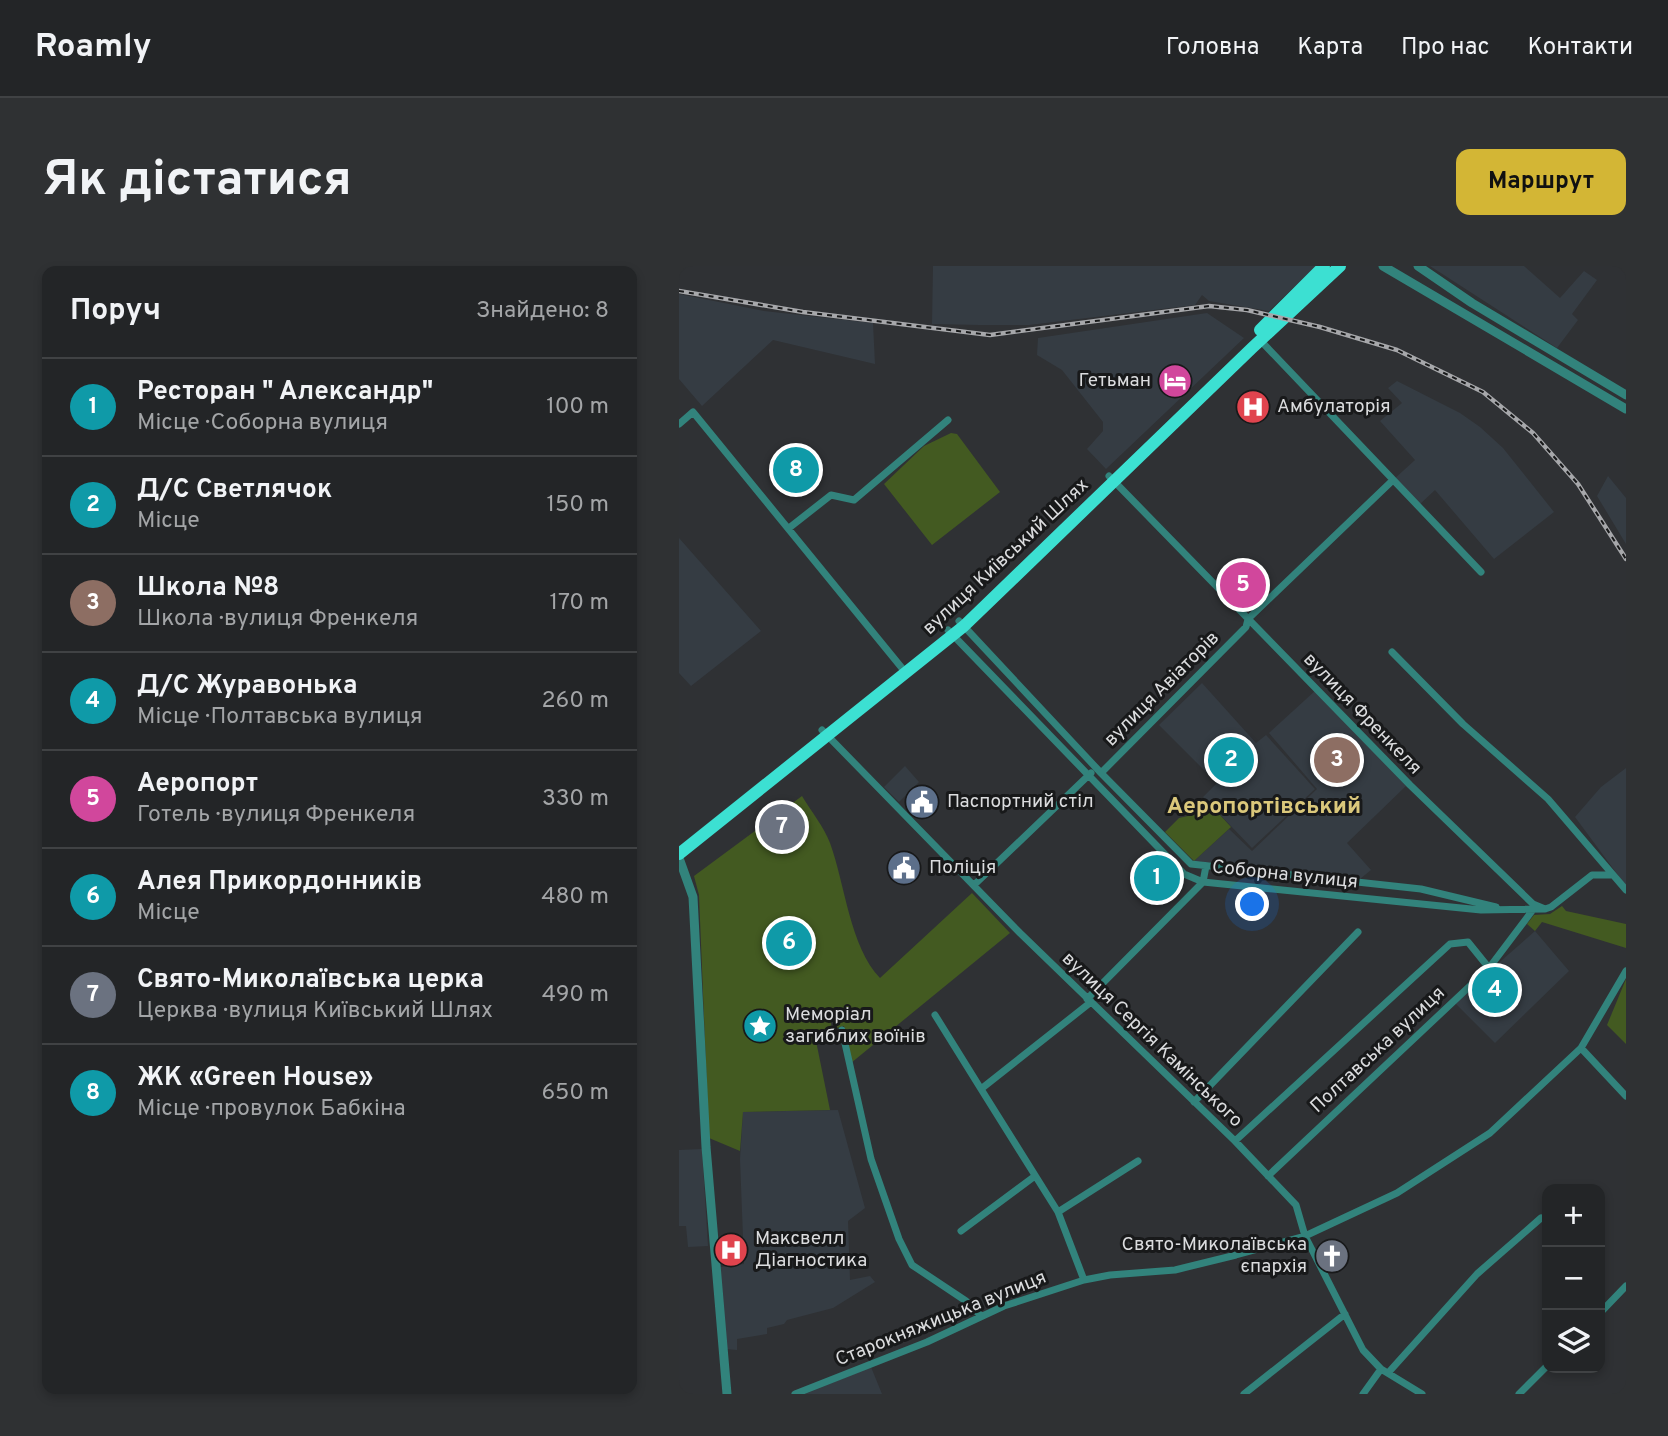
<!DOCTYPE html>
<html lang="uk">
<head>
<meta charset="utf-8">
<style>
  body { margin:0; font-family:Overpass,sans-serif; background:#2f3133; color:#f1f3f6 }
  .controls { position:absolute; right:21px; bottom:21px; display:grid; overflow:hidden; border-radius:14px; box-shadow:0 4px 10px #0003 }
  .controls button { width:63px; height:63px; display:grid; place-items:center; padding:0; border:0; border-bottom:2px solid #404244; background:#232527; color:#f1f3f6; font:35px sans-serif }
  .you { position:absolute; left:574px; top:639px; width:24px; height:24px; margin:-18px; border:5px solid #fff; border-radius:50%; background:#1a73e8; box-shadow:0 0 0 10px #1a73e833 }
  .badge { display:grid; place-items:center; width:46px; height:46px; border-radius:50%; background:#d3b635; color:#fff; font-size:23px; font-weight:700 }
  .pin { position:absolute; translate:-50% -50%; border:4px solid #fff; box-shadow:0 2px 7px #0006 }
  .list { margin:0; padding:0; list-style:none }
  h2 { display:flex; justify-content:space-between; align-items:center; height:91px; margin:0; padding:0 28px; font-size:30px }
  h2 small { font-size:23px; font-weight:400; color:#a3a5a7 }
  .list li { display:grid; grid-template-columns:46px 1fr auto; gap:21px; align-items:center; box-sizing:border-box; height:98px; padding:0 28px; border-top:2px solid #404244 }
  .list b { display:block; font-size:26px; white-space:nowrap }
  .list p { margin:0; font-size:23px; white-space:nowrap; color:#a3a5a7 }
  .list em { font-size:23px; font-style:normal; color:#a3a5a7 }
  .icon { flex:none; width:38px; height:38px; fill:none; stroke:currentColor; stroke-width:2; stroke-linecap:round; stroke-linejoin:round }
  .map { position:relative; flex:none; width:947px; height:1128px; overflow:hidden; border-radius:14px }
  header { display:flex; align-items:center; gap:42px; box-sizing:border-box; height:98px; padding:0 35px; background:#232527; border-bottom:2px solid #404244 }
  header strong { font-size:33px }
  nav { display:flex; gap:38px; margin-inline-start:auto; font-size:24px }
  .intro { display:flex; align-items:center; justify-content:space-between; box-sizing:border-box; height:168px; padding:0 42px }
  h1 { margin:0; font-size:49px }
  .button { padding:18px 32px; border-radius:14px; background:#d3b635; color:#111; font-size:24px; font-weight:700 }
  main { display:flex; gap:42px; padding:0 42px }
  aside { flex:1; background:#232527; border-radius:14px; box-shadow:0 4px 10px #0003 }
  .map>svg:first-child { display:block }
  .built { fill:#353c43 }
  .green { fill:#435a21 }
  .lines { fill:none; stroke-linecap:round; stroke-linejoin:round }
  .minor { stroke:#32837c; stroke-width:7 }
  .tertiary { stroke:#32837c; stroke-width:9 }
  .trunk { stroke:#3ce0d2; stroke-width:12 }
  .rail-casing { stroke:#a6a7aa; stroke-width:4.5 }
  .rail { stroke:#18191a; stroke-width:2; stroke-dasharray:5; stroke-linecap:butt }
  .labels { text-anchor:middle; dominant-baseline:central; stroke-width:6; stroke-linejoin:round; paint-order:stroke }
  .poi-label { font-size:19px; fill:#dbdcde; stroke:#18191a; text-anchor:start }
  .street-label { font-size:19px; fill:#dbdcde; stroke:#18191a }
  .quarter-label { font-size:23px; font-weight:bold; fill:#dbc87b; stroke:#18191a }
</style>
</head>
<body>
<header>
<strong>Roamly</strong>
<nav><a>Головна</a><a>Карта</a><a>Про нас</a><a>Контакти</a></nav>
</header>
<div class="intro"><h1>Як дістатися</h1><a class="button">Маршрут</a></div>
<main>
<aside>
<h2>Поруч<small>Знайдено: 8</small></h2>
<ul class="list">
<li><span class="badge" style="background:#0f9aa8">1</span><div><b>Ресторан &quot; Александр&quot;</b><p>Місце · Соборна вулиця</p></div><em>100 m</em></li>
<li><span class="badge" style="background:#0f9aa8">2</span><div><b>Д/С Светлячок</b><p>Місце</p></div><em>150 m</em></li>
<li><span class="badge" style="background:#8d6e63">3</span><div><b>Школа №8</b><p>Школа · вулиця Френкеля</p></div><em>170 m</em></li>
<li><span class="badge" style="background:#0f9aa8">4</span><div><b>Д/С Журавонька</b><p>Місце · Полтавська вулиця</p></div><em>260 m</em></li>
<li><span class="badge" style="background:#d1479c">5</span><div><b>Аеропорт</b><p>Готель · вулиця Френкеля</p></div><em>330 m</em></li>
<li><span class="badge" style="background:#0f9aa8">6</span><div><b>Алея Прикордонників</b><p>Місце</p></div><em>480 m</em></li>
<li><span class="badge" style="background:#6b7280">7</span><div><b>Свято-Миколаївська церка</b><p>Церква · вулиця Київський Шлях</p></div><em>490 m</em></li>
<li><span class="badge" style="background:#0f9aa8">8</span><div><b>ЖК «Green House»</b><p>Місце · провулок Бабкіна</p></div><em>650 m</em></li>
</ul>
</aside>
<div class="map">
<svg width="947" height="1128" viewBox="0 0 947 1128">
  <rect width="100%" height="100%" fill="#2f3134"/>
  <path class="built" d="M 254,0 L 637,0 L 590,45 L 530,35 L 523,29 L 516,39 L 350,59 L 301,59 L 253,58 Z
    M 751,0 L 845,0 L 881,32 L 905,5 L 918,14 L 893,48 L 899,54 L 878,82 Z
    M 0,28 L 85,45 L 194,57 L 196,98 L 94,74 L 23,140 L 0,113 Z
    M 528,47 L 565,72 L 427,203 L 408,183 L 424,165 L 424,156 L 383,104 L 358,89 L 359,72 Z
    M 718,115 L 781,147 L 801,161 L 824,182 L 875,246 L 815,293 L 756,224 L 739,240 L 714,214 L 736,194 L 701,155 L 723,137 L 709,122 Z
    M 929,210 L 947,232 L 947,278 L 918,230 Z
    M 0,272 L 82,365 L 12,420 L 0,407 Z
    M 523,417 L 577,477 L 587,469 L 636,523 L 573,582 L 524,531 L 538,517 L 480,459 Z
    M 637,424 L 727,520 L 668,577 L 692,604 L 681,613 L 515,595 L 550,563 L 573,585 L 638,523 L 590,467 Z
    M 226,500 L 240,516 L 220,536 L 205,521 Z
    M 947,502 L 947,620 L 896,551 L 922,521 Z
    M 856,665 L 890,705 L 816,777 L 775,736 Z
    M 159,844 L 186,942 L 169,955 L 171,1014 L 191,1010 L 196,1016 L 154,1042 L 108,1054 L 105,1058 L 88,1062 L 88,1068 L 58,1073 L 58,1084 L 47,1083 L 41,1001 L 65,998 L 61,893 L 64,846 Z
    M 23,883 L 29,980 L 9,981 L 7,960 L 0,960 L 0,884 Z
    M 192,1101 L 203,1128 L 126,1128 Z"/>
  <path class="green" d="M 272,167 L 278,168 L 321,226 L 253,279 L 205,218 L 245,180 Z
    M 123,530 C 132,545 145,561 151,577 C 166,618 171,681 201,712 L 293,627 L 331,667 L 172,797 L 165,760 L 158,762 L 151,748 L 153,765 L 136,770 L 151,844 L 64,846 L 61,885 L 30,872 L 20,629 L 15,610 Z
    M 530,537 L 552,561 L 515,595 L 486,566 L 500,552 L 522,547 Z
    M 883,640 L 887,645 L 947,658 L 947,682 L 863,656 L 856,665 L 848,658 L 855,649 L 871,648 Z
    M 947,713 L 947,778 L 928,759 Z"/>
  <g class="lines">
    <path class="minor" d="M 581,74 L 802,306
      M 0,158 L 14,146 L 227,407
      M 430,210 L 731,519 L 854,638 L 866,643 L 872,641 L 913,609 L 932,609
      M 110,262 L 152,229 L 175,234 L 269,154
      M 280,355 L 422,507 L 512,598 L 742,623 L 817,641
      M 269,364 L 505,608 L 524,616 L 802,644 L 866,643
      M 713,386 L 784,458 L 869,533 L 947,624
      M 143,464 L 341,667 L 556,875 L 617,939 L 626,970 L 684,1084 L 702,1103 L 743,1128
      M 422,507 L 567,361 L 569,353 L 714,214
      M 295,619 L 412,507
      M 408,733 L 524,616 L 527,600
      M 256,749 L 302,823 L 412,736
      M 163,764 L 192,893 L 220,973 L 233,999 L 287,1035 L 302,1050
      M 902,782 L 947,830
      M 302,823 L 379,946 L 405,1014
      M 515,836 L 679,666
      M 556,875 L 771,678 L 789,676 L 810,702
      M 589,910 L 810,702 L 853,645
      M 379,946 L 459,895
      M 282,965 L 356,910
      M 921,1047 L 947,1020
      M 709,1107 L 798,1008 L 862,952
      M 116,1128 L 248,1076 L 325,1040 L 405,1014 L 431,1009 L 496,1004 L 557,989 L 626,970 L 718,927 L 811,867 L 902,782 L 947,705
      M 565,1128 L 666,1048
      M 684,1128 L 702,1103
      M 840,1128 L 868,1100"/>
    <path class="tertiary" d="M 704,0 L 947,143
      M 739,0 L 793,37 L 947,129
      M 0,592 L 14,631 L 27,881 L 48,1128"/>
    <path class="trunk" d="M 581,64 L 645,0
      M 0,588 L 285,360 L 573,82 L 661,0"/>
    <g class="rail-casing">
      <path id="rail" d="M 0,25 L 124,46 L 311,69 L 530,40 L 568,44 L 641,61 L 718,84 L 804,126 L 854,167 L 899,218 L 947,293"/>
    </g>
    <use href="#rail" class="rail"/>
  </g>
  <defs>
    <g id="hotel-disc" transform="scale(1.75)"><circle r="9.5" fill="#d1479c" stroke="#18191a"/><path d="M-6-4.5h1.5V1H6V5H4.5V3h-9V5H-6ZM-4 0a1.8 1.8 0 1 1 3.6 0ZM.5 0V-2.5h3Q6-2.5 6 0Z" fill="#fff"/></g>
    <g id="hospital-disc" transform="scale(1.75)"><circle r="9.5" fill="#e0444e" stroke="#18191a"/><path d="M-5-5h3v3.5h4V-5h3V5h-3V1.5h-4V5h-3Z" fill="#fff"/></g>
    <g id="civic-disc" transform="scale(1.75)"><circle r="9.5" fill="#5c6f8a" stroke="#18191a"/><path d="M-.6-6.5H3V-4.5H.6V-3L4-1V1h2V6H-6V1h2V-1L-.6-3ZM-1.2 2.5V6h2.4V2.5Z" fill="#fff"/></g>
    <g id="sight-disc" transform="scale(1.75)"><circle r="9.5" fill="#0f9aa8" stroke="#18191a"/><path d="M0-6L1.8-2.2L6-1.7L2.9 1.2L3.7 5.4L0 3.3L-3.7 5.4L-2.9 1.2L-6-1.7L-1.8-2.2Z" fill="#fff"/></g>
    <g id="church-disc" transform="scale(1.75)"><circle r="9.5" fill="#6b7280" stroke="#18191a"/><path d="M-1.2-6h2.4v3.5h3.3v2.4h-3.3V6h-2.4V-.1h-3.3v-2.4h3.3Z" fill="#fff"/></g>
  </defs>
  <g fill-rule="evenodd">
    <use href="#hotel-disc" x="496" y="115"/>
    <use href="#hospital-disc" x="574" y="141"/>
    <use href="#civic-disc" x="243" y="536"/>
    <use href="#civic-disc" x="225" y="602"/>
    <use href="#sight-disc" x="81" y="760"/>
    <use href="#hospital-disc" x="52" y="984"/>
    <use href="#church-disc" x="653" y="990"/>
  </g>
  <g class="labels">
    <g class="poi-label">
      <text x="472" y="115" text-anchor="end">Гетьман</text>
      <text x="598" y="141">Амбулаторія</text>
      <text x="268" y="536">Паспортний стіл</text>
      <text x="250" y="602">Поліція</text>
      <text x="106" y="749">Меморіал<tspan x="106" dy="22">загиблих воїнів</tspan></text>
      <text x="76" y="973">Максвелл<tspan x="76" dy="22">Діагностика</tspan></text>
      <text x="628" y="979" text-anchor="end">Свято-Миколаївська<tspan x="628" dy="22">єпархія</tspan></text>
    </g>
    <g class="street-label">
      <text transform="translate(327 291) rotate(-43)">вулиця Київський Шлях</text>
      <text transform="translate(483 423) rotate(-45)">вулиця Авіаторів</text>
      <text transform="translate(683 448) rotate(46)">вулиця Френкеля</text>
      <text transform="translate(606 609) rotate(6)">Соборна вулиця</text>
      <text transform="translate(473 774) rotate(44)">вулиця Сергія Камінського</text>
      <text transform="translate(699 784) rotate(-43)">Полтавська вулиця</text>
      <text transform="translate(262 1053) rotate(-22)">Старокняжицька вулиця</text>
    </g>
    <g class="quarter-label">
      <text x="585" y="541">Аеропортівський</text>
    </g>
  </g>
</svg>
<div class="controls">
<button>+</button>
<button>−</button>
<button><svg class="icon" aria-label="layers" viewBox="0 0 24 24"><path d="M12 4l9 5-9 5-9-5zM3 14l9 5 9-5"/></svg></button>
</div>
<div class="you"></div>
<div class="pin badge" style="left:478px;top:612px;background:#0f9aa8">1</div>
<div class="pin badge" style="left:552px;top:494px;background:#0f9aa8">2</div>
<div class="pin badge" style="left:658px;top:494px;background:#8d6e63">3</div>
<div class="pin badge" style="left:816px;top:724px;background:#0f9aa8">4</div>
<div class="pin badge" style="left:564px;top:319px;background:#d1479c">5</div>
<div class="pin badge" style="left:110px;top:677px;background:#0f9aa8">6</div>
<div class="pin badge" style="left:103px;top:561px;background:#6b7280">7</div>
<div class="pin badge" style="left:117px;top:204px;background:#0f9aa8">8</div>
</div>
</main>
</body>
</html>
